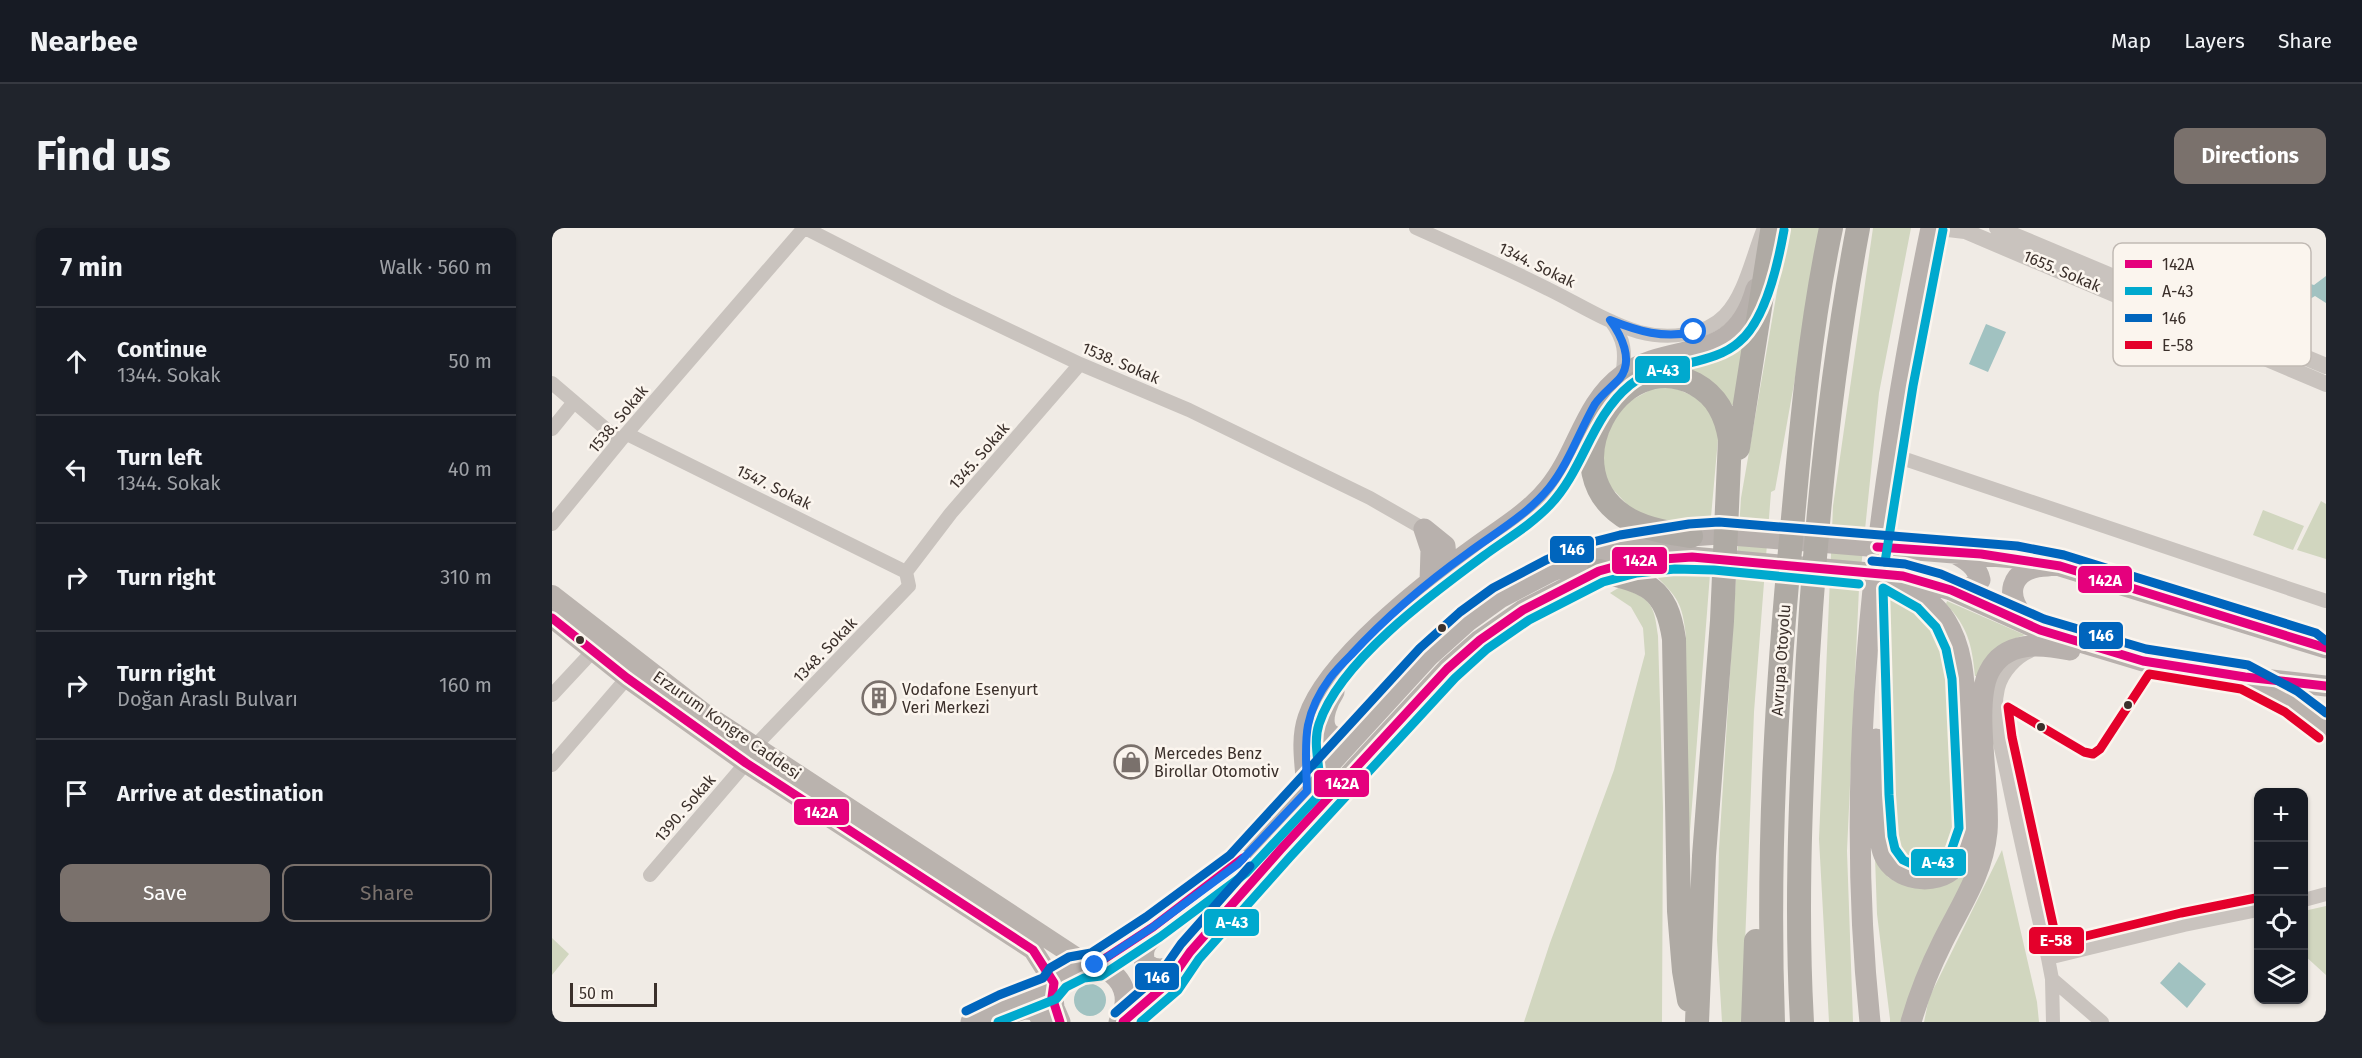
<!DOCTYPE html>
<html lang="en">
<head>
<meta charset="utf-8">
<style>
  body { margin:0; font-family:"Fira Sans",sans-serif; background:#20242c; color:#f1f3f6 }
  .controls { position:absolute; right:18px; bottom:18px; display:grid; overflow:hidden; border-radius:12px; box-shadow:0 2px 4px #0004 }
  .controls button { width:54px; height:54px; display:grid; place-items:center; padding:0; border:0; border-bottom:2px solid #363941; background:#171b24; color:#f1f3f6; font:30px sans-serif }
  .scale { position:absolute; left:18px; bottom:15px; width:87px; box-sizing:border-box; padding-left:6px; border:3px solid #3b302b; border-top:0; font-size:16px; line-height:21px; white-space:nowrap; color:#3b302b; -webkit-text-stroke:4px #fbf5ee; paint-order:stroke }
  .stop { position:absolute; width:18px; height:18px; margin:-14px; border:4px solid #1a73e8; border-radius:50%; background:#fff }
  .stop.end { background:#1a73e8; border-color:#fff; box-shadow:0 2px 6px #0008 }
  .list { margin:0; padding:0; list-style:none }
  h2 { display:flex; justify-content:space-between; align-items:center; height:78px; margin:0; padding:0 24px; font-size:26px }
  h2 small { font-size:20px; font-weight:400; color:#9ea1a6 }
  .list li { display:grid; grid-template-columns:39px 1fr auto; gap:18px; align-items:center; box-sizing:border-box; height:108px; padding:0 24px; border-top:2px solid #363941 }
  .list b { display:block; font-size:22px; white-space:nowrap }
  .list p { margin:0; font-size:20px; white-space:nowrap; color:#9ea1a6 }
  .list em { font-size:20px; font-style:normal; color:#9ea1a6 }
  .actions { display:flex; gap:12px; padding:18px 24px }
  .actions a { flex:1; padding:14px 0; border:2px solid #7a716c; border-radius:12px; text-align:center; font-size:21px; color:#7a716c }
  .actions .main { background:#7a716c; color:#fff }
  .icon { flex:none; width:33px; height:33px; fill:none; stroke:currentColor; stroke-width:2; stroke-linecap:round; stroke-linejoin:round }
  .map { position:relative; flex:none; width:1774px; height:794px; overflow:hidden; border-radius:12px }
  header { display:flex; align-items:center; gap:36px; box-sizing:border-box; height:84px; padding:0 30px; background:#171b24; border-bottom:2px solid #363941 }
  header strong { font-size:28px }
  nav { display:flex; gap:33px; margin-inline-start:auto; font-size:21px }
  .intro { display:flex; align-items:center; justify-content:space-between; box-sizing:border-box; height:144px; padding:0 36px }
  h1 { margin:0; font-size:42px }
  .button { padding:15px 27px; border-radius:12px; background:#7a716c; color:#fff; font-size:21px; font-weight:700 }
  main { display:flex; gap:36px; padding:0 36px }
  aside { flex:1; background:#171b24; border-radius:12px; box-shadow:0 2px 4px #0004 }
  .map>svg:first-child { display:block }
  .green { fill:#d1d6bf }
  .water { fill:#a1c2c1 }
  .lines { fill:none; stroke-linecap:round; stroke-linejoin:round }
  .minor { stroke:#c9c3be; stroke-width:14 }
  .tertiary { stroke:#c9c3be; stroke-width:16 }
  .secondary { stroke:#bab3ae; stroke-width:20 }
  .primary { stroke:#b8b1ad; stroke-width:21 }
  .motorway { stroke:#afaaa4; stroke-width:24 }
  .bus-1-casing { stroke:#fbf5ee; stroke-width:14 }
  .bus-2-casing { stroke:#fbf5ee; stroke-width:14 }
  .bus-3-casing { stroke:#fbf5ee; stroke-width:14 }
  .bus-4-casing { stroke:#fbf5ee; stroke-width:14 }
  .bus-1 { stroke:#e5007d; stroke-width:9 }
  .bus-2 { stroke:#00a9ce; stroke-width:9 }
  .bus-3 { stroke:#0065bd; stroke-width:9 }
  .bus-4 { stroke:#e4002b; stroke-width:9 }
  .route { stroke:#1a73e8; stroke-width:8 }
  .bus-dot { fill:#3b302b; stroke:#fbf5ee; stroke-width:2 }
  .labels { text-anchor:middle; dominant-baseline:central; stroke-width:5; stroke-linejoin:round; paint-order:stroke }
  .street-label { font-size:16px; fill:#3b302b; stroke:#fbf5ee }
  .poi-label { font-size:16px; fill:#3b302b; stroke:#fbf5ee; text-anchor:start }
  .key { fill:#fbf5ee; stroke:#c1bab4; stroke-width:1.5 }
  .key-label { font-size:16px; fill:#3b302b }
  .line-badge { stroke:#fbf5ee; stroke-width:2 }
  .badge-label { font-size:16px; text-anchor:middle; font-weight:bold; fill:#fff }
</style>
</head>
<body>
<header>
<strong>Nearbee</strong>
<nav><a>Map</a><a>Layers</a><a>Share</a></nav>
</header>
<div class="intro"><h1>Find us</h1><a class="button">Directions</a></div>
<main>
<aside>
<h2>7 min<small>Walk · 560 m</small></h2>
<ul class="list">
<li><svg class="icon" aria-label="ahead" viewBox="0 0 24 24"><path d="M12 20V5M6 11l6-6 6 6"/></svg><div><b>Continue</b><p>1344. Sokak</p></div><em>50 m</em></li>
<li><svg class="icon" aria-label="left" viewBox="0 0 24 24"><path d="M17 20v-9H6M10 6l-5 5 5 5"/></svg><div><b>Turn left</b><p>1344. Sokak</p></div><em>40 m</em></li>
<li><svg class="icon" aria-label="right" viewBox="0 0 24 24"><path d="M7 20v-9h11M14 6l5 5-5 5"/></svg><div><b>Turn right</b></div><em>310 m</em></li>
<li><svg class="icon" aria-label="right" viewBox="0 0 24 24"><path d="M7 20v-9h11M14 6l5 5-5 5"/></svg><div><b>Turn right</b><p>Doğan Araslı Bulvarı</p></div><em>160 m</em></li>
<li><svg class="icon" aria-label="arrive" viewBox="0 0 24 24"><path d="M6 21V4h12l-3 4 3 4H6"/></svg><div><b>Arrive at destination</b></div></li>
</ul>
<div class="actions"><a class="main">Save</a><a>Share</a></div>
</aside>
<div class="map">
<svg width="1774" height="794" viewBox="0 0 1774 794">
  <rect width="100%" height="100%" fill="#f0ebe5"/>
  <path class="green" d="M 1236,0 L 1270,0 L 1223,262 L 1219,264 L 1202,484 L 1190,794 L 1170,794 L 1165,712 L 1167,621 L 1189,270 Z
    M 1321,0 L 1359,0 L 1327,165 L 1307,360 L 1295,623 L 1301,794 L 1277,794 L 1267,611 L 1281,278 Z
    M 1194,105 L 1183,176 L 1175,179 L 1118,137 Z
    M 1111,155 L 1155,174 L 1167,200 L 1159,289 L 1143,290 L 1144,295 L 1113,295 L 1083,285 L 1054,254 L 1048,226 L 1067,179 Z
    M 1769,273 L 1774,276 L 1774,331 L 1745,322 Z
    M 1711,282 L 1752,298 L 1741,322 L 1701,307 Z
    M 1120,343 L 1158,346 L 1137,616 L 1135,615 L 1134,408 C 1130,374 1126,370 1102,346 Z
    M 1068,359 C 1099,371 1102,375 1106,408 L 1111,580 L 1110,794 L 972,794 L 998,715 L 1062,542 L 1093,426 L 1091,400 L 1079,379 L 1058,365 Z
    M 1339,366 L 1381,387 L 1398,415 L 1404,456 L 1412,602 L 1408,621 L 1386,642 L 1356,639 C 1344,624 1341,617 1337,598 C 1333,573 1330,379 1339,366 Z
    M 1395,373 L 1473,407 C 1447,414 1441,427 1425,448 L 1423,448 C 1420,417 1416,399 1394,376 Z
    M 776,513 L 784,514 L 763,540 L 763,520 L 767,515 Z
    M 1450,622 L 1485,774 L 1487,794 L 1372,794 L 1377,770 Z
    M 1323,629 L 1328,634 L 1336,649 L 1346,655 L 1400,654 L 1412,647 L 1416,650 L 1350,794 L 1338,794 L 1338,791 L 1325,686 Z
    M 1774,678 L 1774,747 L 1752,727 L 1752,683 Z
    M 0,710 L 17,726 L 0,747 Z"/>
  <path class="water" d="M 1774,48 L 1774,75 L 1763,68 L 1758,71 L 1747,60 L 1752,54 L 1762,57 Z
    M 1434,96 L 1454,104 L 1436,144 L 1417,136 Z
    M 1627,734 L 1654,756 L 1635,780 L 1608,755 Z
    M522 772a16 16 0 1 1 32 0a16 16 0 1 1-32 0Z"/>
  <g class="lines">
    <path class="minor" d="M 253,0 L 396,73 L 528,136 L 637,182 L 818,270 L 872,301
      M 864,0 C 908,20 953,39 996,61 C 1025,75 1056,95 1087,104 C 1114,111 1152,109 1173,87 C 1193,67 1201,26 1212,0
      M 1059,93 C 1073,112 1074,125 1070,148
      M 0,155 L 68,213
      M 0,201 L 22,174
      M 75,206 L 354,344
      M 1338,226 L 1774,373
      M 0,296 L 68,213 L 252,0
      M 354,344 L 399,285 L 528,136
      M 1478,423 C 1464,429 1450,444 1446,460 C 1439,489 1450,522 1456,551 C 1468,611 1482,670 1496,730 L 1500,751 L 1501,794
      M 0,467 L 41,423
      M 202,519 L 357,358 L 354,344
      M 0,537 L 75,450
      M 98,647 L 194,535
      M 1752,672 L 1774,666
      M 1496,730 L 1632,697 L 1706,682
      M 1500,751 L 1550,794"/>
    <path class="tertiary" d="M 1445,0 L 1774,138
      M 1377,9 L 1396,1 L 1413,3 L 1774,156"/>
    <path class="secondary" d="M 0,367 L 152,485 L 536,737
      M 0,390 L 75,450 L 194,535 L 466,712 L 481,722 L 502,755
      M 1696,450 L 1739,474 L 1774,500"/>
    <path class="primary" d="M 872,301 L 893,318 L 895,340 L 888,349
      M 872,301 L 879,322 L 878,354
      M 1399,362 C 1409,361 1422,361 1428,352 C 1425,338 1414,331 1402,325
      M 1478,394 C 1449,371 1457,338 1496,338
      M 782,464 C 767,487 766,516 801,509
      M 1324,511 C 1324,541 1322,601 1332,627 C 1343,653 1384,659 1403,639 C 1413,628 1416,615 1419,601 C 1418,567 1416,534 1415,500 C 1412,464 1414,425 1394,393 C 1383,375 1363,363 1345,353
      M 755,563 C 754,539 748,513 756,490 C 775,432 873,356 923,320 C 949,301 977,285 997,260 C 1026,225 1032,175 1071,147 C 1123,111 1182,140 1204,61
      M 609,703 C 596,712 588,719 593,735 C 607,747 620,739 633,729
      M 543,737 L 601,699 L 686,636 L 877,428 L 916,393 L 948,370 L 1000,343 L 1036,328 L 1070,319 L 1139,308 L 1167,306 L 1463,330 L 1508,338 L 1774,420
      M 455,786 L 473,781 L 485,782 L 490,794
      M 419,794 L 451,778 L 499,760
      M 508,794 L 502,780 L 500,758 C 526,715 594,745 567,794
      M 571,794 L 617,754 L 638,724 L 729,621 L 895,441 L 928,412 L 971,382 L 1047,343 L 1083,333 L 1140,329 L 1351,348 L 1399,362 L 1488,402 L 1591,433 L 1693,449 L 1774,458
      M 1318,794 C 1290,528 1325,261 1379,0
      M 1359,794 C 1367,766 1378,739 1391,713 C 1409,677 1431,645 1435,604 C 1439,562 1420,478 1437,444 C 1453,412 1489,416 1518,422"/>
    <path class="motorway" d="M 1186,220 L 1220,3
      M 1139,308 C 1118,305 1097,302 1078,292 C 993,245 1067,115 1143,156 C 1165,168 1174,187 1178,211 L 1170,393 L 1152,628 L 1145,794
      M 1047,343 C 1094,354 1114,358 1122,411 L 1127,683 L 1132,743 L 1137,772
      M 1201,794 L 1204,713
      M 1221,794 C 1215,627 1224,467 1240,301 C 1249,200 1258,99 1279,0
      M 1250,794 C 1244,690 1248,586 1253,482 C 1261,320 1276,159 1306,0"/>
    <g class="bus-1-casing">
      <path id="bus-1" d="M 1325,319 L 1429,326 L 1508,338 L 1774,420
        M 0,390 L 75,450 L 194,535 L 481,722 L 502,755 L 500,769 L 508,794
        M 543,737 L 601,699 L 691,630
        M 571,794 L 617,754 L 638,724 L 729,621 L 895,441 L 928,412 L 971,382 L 1047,343 L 1083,333 L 1140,329 L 1351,348 L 1399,362 L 1488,402 L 1591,433 L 1693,449 L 1774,458"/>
    </g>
    <g class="bus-2-casing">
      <path id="bus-2" d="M 1333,334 L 1361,158 L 1391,2
        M 1331,360 L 1366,380 L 1384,399 L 1394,421 L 1400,451 L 1407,600 L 1398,626 L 1394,631 L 1380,637 L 1364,638 L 1351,632 L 1343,621 L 1340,608 L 1337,567 Z
        M 446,794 L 504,771 L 514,759 L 532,750 L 549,748 L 608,709 L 694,645 L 766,568 C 772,545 759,520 767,496 C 788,432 884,363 937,324 C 958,309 980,296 998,277 C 1032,241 1039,189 1078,157 C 1094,144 1118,140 1137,135 C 1154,131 1174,126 1187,114 C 1214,92 1226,36 1232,2
        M 589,794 L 626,762 L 647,731 L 738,629 L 903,450 L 935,421 L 977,392 L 1051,354 L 1085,345 L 1123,341 L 1162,342 L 1307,356"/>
    </g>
    <g class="bus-3-casing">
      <path id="bus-3" d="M 1320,333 L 1353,336 L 1389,346 L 1492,391 L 1594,421 L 1696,437 L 1745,463 L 1774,485
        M 414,783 L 447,767 L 491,750 L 498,740 L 517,729 L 539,725 L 594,689 L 678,627 L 868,420 L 908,384 L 941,360 L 994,332 L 1033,316 L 1068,307 L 1137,296 L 1167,294 L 1465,318 L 1512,327 L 1764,405 L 1774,413
        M 563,785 L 608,746 L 629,716 L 698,638"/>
    </g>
    <g class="bus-4-casing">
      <path id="bus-4" d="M 1704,670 L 1629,685 L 1505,715 L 1460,509 L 1456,479 L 1532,524 L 1541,526 L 1548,521 L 1597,446 L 1689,461 L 1733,484 L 1767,510"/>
    </g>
    <use href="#bus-1" class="bus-1"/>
    <use href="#bus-2" class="bus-2"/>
    <use href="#bus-3" class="bus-3"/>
    <use href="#bus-4" class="bus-4"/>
  </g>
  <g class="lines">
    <path class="route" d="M 543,737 L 601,699 L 686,636 L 755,563 C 754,516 748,491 778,450 C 784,442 792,434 799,427 C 834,389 874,355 916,325 C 943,305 975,287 997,260 C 1017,235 1027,204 1043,176 C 1050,166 1060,159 1068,150 C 1082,132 1069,107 1058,92 C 1086,103 1111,111 1142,104"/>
  </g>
  <defs>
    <g id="building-ring" transform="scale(1.725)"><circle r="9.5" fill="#fbf5ee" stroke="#7a716c" stroke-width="1.5"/><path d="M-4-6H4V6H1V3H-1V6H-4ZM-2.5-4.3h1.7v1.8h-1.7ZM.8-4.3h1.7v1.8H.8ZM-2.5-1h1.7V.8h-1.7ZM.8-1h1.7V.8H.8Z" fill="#7a716c"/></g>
    <g id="shop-ring" transform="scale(1.725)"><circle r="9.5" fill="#fbf5ee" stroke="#7a716c" stroke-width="1.5"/><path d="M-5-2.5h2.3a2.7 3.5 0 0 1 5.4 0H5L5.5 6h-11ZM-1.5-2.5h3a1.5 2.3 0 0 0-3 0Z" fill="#7a716c"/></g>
  </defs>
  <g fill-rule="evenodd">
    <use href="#building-ring" x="327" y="470"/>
    <use href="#shop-ring" x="579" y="534"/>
  </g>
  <g class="bus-dot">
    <circle cx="890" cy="400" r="5"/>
    <circle cx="28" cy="412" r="5"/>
    <circle cx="1576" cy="477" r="5"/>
    <circle cx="1489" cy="499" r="5"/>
  </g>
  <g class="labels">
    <g class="street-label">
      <text transform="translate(985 37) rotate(26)">1344. Sokak</text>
      <text transform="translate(1510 43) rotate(23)">1655. Sokak</text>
      <text transform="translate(569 135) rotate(23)">1538. Sokak</text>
      <text transform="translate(66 191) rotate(-50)">1538. Sokak</text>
      <text transform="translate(427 228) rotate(-49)">1345. Sokak</text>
      <text transform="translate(222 259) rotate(26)">1547. Sokak</text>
      <text transform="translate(273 422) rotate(-46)">1348. Sokak</text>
      <text transform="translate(1229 432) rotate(-86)">Avrupa Otoyolu</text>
      <text transform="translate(175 497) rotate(35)">Erzurum Kongre Caddesi</text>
      <text transform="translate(133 580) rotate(-49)">1390. Sokak</text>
    </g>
    <g class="poi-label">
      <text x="350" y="461">Vodafone Esenyurt<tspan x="350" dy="18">Veri Merkezi</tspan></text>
      <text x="602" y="525">Mercedes Benz<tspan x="602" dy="18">Birollar Otomotiv</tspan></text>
    </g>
  </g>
  <rect x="1561" y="15" width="198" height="123" rx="9" class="key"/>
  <rect x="1573" y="32" width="27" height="8" fill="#e5007d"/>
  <rect x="1573" y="59" width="27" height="8" fill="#00a9ce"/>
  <rect x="1573" y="86" width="27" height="8" fill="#0065bd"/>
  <rect x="1573" y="113" width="27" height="8" fill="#e4002b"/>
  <g class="key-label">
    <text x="1610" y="42">142A</text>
    <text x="1610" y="69">A-43</text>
    <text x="1610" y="96">146</text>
    <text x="1610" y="123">E-58</text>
  </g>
  <g class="line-badge">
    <rect x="1082" y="127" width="57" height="29" rx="6" fill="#00a9ce"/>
    <rect x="997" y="307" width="46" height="29" rx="6" fill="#0065bd"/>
    <rect x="1059" y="318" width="57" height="29" rx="6" fill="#e5007d"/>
    <rect x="1525" y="337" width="56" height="29" rx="6" fill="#e5007d"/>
    <rect x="1526" y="393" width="46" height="29" rx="6" fill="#0065bd"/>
    <rect x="761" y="541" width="57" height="29" rx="6" fill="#e5007d"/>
    <rect x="241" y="570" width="57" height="28" rx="6" fill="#e5007d"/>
    <rect x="1358" y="620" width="57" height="29" rx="6" fill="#00a9ce"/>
    <rect x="651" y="680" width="57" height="29" rx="6" fill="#00a9ce"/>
    <rect x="1476" y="698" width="57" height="29" rx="6" fill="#e4002b"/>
    <rect x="582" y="734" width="46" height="29" rx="6" fill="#0065bd"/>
  </g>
  <g class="badge-label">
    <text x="1111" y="148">A-43</text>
    <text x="1020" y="327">146</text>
    <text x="1088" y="338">142A</text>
    <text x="1553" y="358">142A</text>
    <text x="1549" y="413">146</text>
    <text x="790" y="561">142A</text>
    <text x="269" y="590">142A</text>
    <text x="1386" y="640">A-43</text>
    <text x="680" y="700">A-43</text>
    <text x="1504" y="718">E-58</text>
    <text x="605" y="755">146</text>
  </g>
</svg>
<div class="controls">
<button>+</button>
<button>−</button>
<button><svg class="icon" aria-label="locate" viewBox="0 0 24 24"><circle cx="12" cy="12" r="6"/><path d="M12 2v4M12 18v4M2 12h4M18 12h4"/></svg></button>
<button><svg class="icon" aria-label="layers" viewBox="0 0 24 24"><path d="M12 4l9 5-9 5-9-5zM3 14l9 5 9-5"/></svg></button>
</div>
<div class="scale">50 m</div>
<div class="stop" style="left:1142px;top:104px"></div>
<div class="stop end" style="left:543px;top:737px"></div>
</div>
</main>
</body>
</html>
